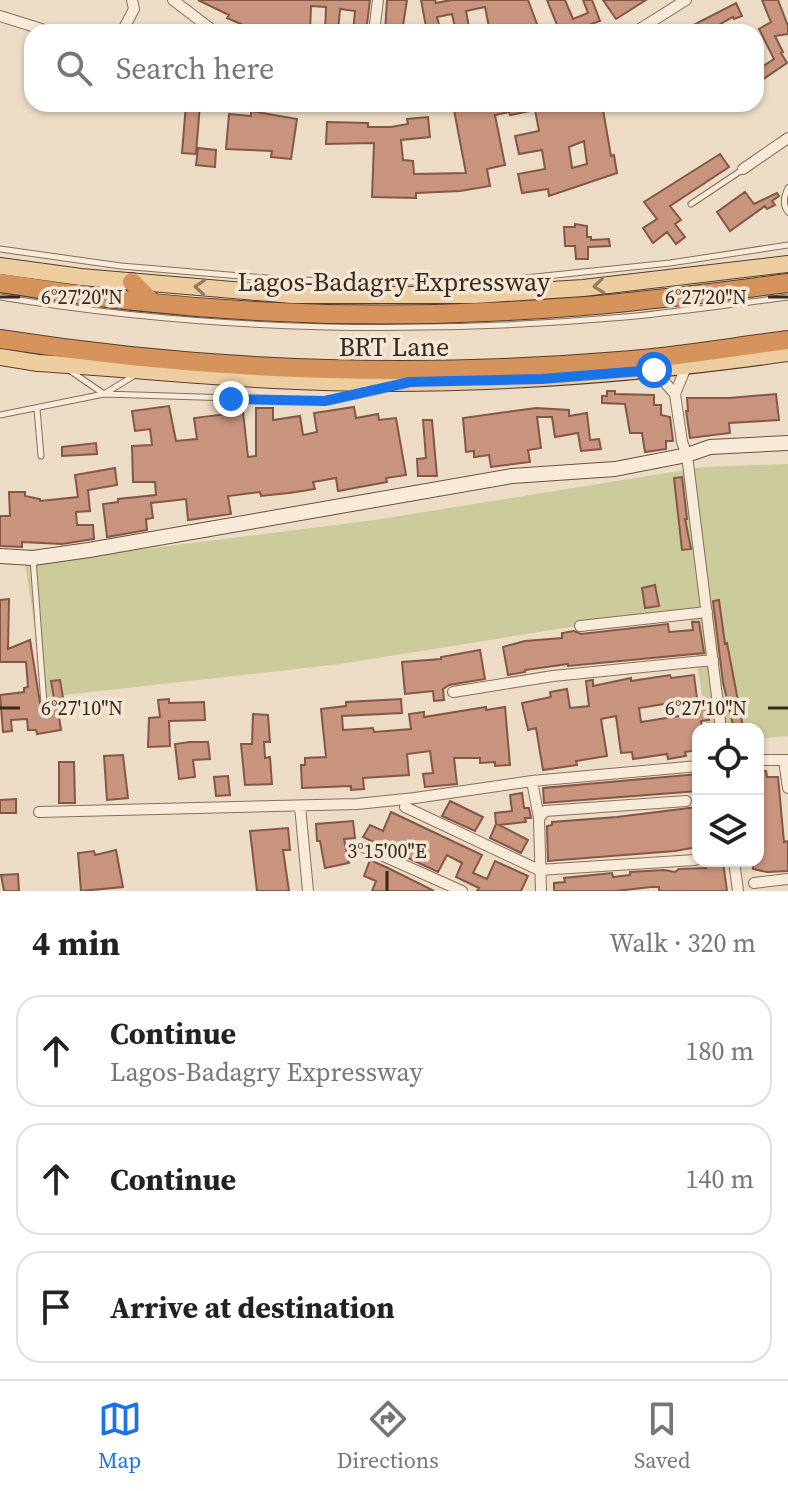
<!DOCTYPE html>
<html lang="en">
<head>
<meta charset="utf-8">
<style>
  body { margin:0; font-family:"Source Serif 4",serif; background:#f2f2f2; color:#222 }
  .controls { position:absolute; right:24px; bottom:24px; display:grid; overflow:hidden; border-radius:16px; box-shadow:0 2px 6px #0004 }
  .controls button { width:72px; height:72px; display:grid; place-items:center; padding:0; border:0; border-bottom:2px solid #e0e0e0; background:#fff; color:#222; font:40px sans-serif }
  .stop { position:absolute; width:24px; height:24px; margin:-18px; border:6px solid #1a73e8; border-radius:50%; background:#fff }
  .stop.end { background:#1a73e8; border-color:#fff; box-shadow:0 2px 8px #0008 }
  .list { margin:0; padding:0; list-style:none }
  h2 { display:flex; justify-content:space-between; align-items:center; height:104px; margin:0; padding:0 32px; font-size:34px }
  h2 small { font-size:26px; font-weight:400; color:#767676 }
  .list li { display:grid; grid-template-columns:52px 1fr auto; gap:24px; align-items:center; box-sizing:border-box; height:112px; margin:0 16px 16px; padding:0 16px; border:2px solid #e0e0e0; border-radius:24px }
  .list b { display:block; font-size:30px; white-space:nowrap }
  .list p { margin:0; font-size:26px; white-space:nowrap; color:#767676 }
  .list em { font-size:26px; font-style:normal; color:#767676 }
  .icon { flex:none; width:44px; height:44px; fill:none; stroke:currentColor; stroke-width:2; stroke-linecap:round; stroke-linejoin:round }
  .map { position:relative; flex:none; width:788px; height:891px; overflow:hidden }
  .search { position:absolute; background:#fff; box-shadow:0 2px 6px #0004; left:24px; right:24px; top:24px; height:88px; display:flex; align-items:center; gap:20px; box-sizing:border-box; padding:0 28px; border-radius:24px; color:#767676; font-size:30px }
  .sheet { height:488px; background:#fff }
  nav { display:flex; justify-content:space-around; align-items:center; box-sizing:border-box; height:112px; border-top:2px solid #e0e0e0; background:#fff; font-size:22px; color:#767676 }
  nav a { display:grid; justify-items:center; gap:4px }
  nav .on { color:#1a73e8 }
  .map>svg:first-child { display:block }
  .green { fill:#caca9a }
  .building { fill:#c8947e; stroke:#845644; stroke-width:2; fill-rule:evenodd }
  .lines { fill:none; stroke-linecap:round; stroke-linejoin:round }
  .service-casing { stroke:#866e5c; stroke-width:7 }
  .minor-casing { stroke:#866e5c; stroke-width:12 }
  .secondary-casing { stroke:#684f40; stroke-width:16 }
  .primary-casing { stroke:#543d30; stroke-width:18 }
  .motorway-casing { stroke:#543d30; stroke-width:20 }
  .service { stroke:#f7ead9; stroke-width:5 }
  .minor { stroke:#f7ead9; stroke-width:10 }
  .secondary { stroke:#f7ead9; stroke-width:14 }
  .primary { stroke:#edcca0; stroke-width:16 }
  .motorway { stroke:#d6925b; stroke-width:18 }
  .oneway { stroke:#927a60 }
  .route { stroke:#1a73e8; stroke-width:10 }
  .ticks { fill:none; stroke:#37281f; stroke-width:3 }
  .labels { text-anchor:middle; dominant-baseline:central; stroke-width:7; stroke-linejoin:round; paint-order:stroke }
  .street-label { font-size:26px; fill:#37281f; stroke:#f4e7d5 }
  .ticks-label { font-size:20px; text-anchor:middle; fill:#37281f; stroke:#f4e7d5; stroke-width:7; stroke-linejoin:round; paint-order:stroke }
</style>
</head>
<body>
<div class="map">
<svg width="788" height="891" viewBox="0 0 788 891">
  <rect width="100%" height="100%" fill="#ecdcc6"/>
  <path class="green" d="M 788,464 L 788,736 L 758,739 L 758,729 L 707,729 L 689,608 L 340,664 L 46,697 L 25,564 L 375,520 L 704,467 Z"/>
  <path class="building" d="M 198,0 L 370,0 L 366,32 L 353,32 L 355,11 L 340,9 L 338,32 L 325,32 L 326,7 L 311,6 L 310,32 L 254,32 L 255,30 L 227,18 L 229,15 Z
    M 387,0 L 407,0 L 402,32 L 385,32 Z
    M 421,0 L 435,0 L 436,3 L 451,0 L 528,0 L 540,32 L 557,25 L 547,0 L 565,0 L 573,19 L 588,13 L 583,0 L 592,0 L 600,21 L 569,32 L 490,32 L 485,7 L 466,11 L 470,32 L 456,32 L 452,14 L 437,17 L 441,32 L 427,32 Z
    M 603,0 L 646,0 L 616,19 Z
    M 762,0 L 778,0 L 788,26 L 788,34 L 775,36 L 783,52 L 781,53 L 787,63 L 756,84 L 756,71 L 774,59 L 759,29 L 771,22 Z
    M 736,3 L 742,16 L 734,19 L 733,17 L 706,32 L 680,32 Z
    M 186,104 L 200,104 L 196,154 L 182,153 Z
    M 473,104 L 602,104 L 611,156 L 614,155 L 617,173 L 549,196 L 548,189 L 522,193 L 518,174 L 545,169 L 542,150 L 519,154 L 515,136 L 539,131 L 535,110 L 510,115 L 509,112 L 495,115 L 505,165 L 487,169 L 490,186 L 460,191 L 416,193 L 416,198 L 372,197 L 374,143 L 326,144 L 327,122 L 368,123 L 368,127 L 391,127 L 408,124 L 407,119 L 428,117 L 430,137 L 401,140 L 403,160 L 413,161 L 414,174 L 466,173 L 454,110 ZM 584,141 L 587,164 L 572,168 L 569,147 Z
    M 251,111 L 297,119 L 291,159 L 271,157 L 272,151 L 226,149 L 229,114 L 251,116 Z
    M 198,148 L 216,150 L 215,167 L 196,165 Z
    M 720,154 L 729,167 L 670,206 L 681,220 L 675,224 L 685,237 L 676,244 L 667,232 L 653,243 L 643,228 L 657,219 L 644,202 Z
    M 745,192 L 754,204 L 777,193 L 779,196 L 772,201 L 775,205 L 767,209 L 765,206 L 730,231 L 717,212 Z
    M 575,224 L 587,226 L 587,237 L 591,237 L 591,240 L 609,239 L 610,246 L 588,247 L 588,259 L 576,259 L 575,246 L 565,246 L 564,227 L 575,227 Z
    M 607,391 L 615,391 L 615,394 L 654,395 L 654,405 L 661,405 L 661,415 L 670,417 L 673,441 L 666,441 L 666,449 L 645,452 L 642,433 L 630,433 L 625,404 L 602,403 L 602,396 L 607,396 Z
    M 776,394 L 779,420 L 729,423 L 730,433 L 690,438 L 686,411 L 688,411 L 687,398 L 729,398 Z
    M 169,406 L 176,441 L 197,439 L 194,418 L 243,412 L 248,457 L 256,456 L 256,408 L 273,408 L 273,420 L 300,416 L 303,435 L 317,432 L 314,413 L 354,407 L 356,418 L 378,414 L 379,420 L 396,418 L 406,475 L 386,478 L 387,482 L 338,491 L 336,478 L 313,482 L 315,489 L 289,493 L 261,496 L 260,492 L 228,496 L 231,514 L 188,520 L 186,499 L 151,503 L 153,518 L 146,519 L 147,530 L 107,537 L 103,504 L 118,502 L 118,499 L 156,495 L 155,482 L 133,482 L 132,446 L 152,445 L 150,429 L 135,431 L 132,411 Z
    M 536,408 L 569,410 L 569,416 L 587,413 L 590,440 L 599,439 L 601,449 L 581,451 L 578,433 L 555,437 L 552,417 L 537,417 L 541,448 L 528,450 L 530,462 L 491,467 L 489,455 L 474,457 L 474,451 L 466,452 L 463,418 Z
    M 423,420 L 432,420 L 437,476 L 418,476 L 417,459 L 426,458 Z
    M 96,443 L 97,454 L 62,456 L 62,447 Z
    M 115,468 L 117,485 L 88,490 L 90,511 L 76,512 L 77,525 L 93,525 L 94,539 L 62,544 L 22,542 L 22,547 L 0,546 L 0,516 L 10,516 L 9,492 L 25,492 L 25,496 L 40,499 L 40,501 L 78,497 L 75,475 Z
    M 682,477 L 687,519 L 685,519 L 691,549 L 682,550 L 674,478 Z
    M 655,585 L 659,606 L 645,608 L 642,588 Z
    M 9,599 L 8,649 L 30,640 L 41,709 L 45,709 L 55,704 L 51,681 L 60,680 L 65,710 L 58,711 L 61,730 L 37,734 L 36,730 L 28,730 L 27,719 L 11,720 L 12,731 L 3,732 L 0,695 L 24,692 L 24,688 L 28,687 L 26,662 L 0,662 L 0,600 Z
    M 719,600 L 725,644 L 727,643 L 743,727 L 734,729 L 723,682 L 713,601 Z
    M 692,622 L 699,622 L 704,653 L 568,666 L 568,664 L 525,670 L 525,672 L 508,675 L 503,647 L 525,641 L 562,638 L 562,633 L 574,631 L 581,634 L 668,624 L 669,632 L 693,630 Z
    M 480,650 L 485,679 L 449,685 L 443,689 L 444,700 L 434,701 L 433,691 L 405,694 L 402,662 L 441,659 L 441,657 Z
    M 670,675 L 671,678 L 694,675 L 698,707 L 708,708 L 709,720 L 701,721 L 702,729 L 698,729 L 698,750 L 685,752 L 686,756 L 668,759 L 667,754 L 633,759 L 632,752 L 621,753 L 616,716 L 601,719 L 607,756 L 576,761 L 577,765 L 543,770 L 536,728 L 528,730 L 522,703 L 551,697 L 550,692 L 567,689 L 570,708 L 589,706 L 586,681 L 593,680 L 593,686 L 631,678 L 631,681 ZM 683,701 L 685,715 L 641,722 L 639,708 Z
    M 169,699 L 169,703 L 204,702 L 205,720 L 169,721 L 170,746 L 148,747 L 149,718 L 160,717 L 158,700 Z
    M 401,699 L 402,713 L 342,716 L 343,730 L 373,728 L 374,732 L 411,729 L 409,714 L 424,712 L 424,717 L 486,707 L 486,710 L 505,707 L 510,765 L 495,766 L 495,762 L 480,763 L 480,758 L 454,758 L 457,784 L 425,787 L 423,774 L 433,773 L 430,751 L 407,754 L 409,775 L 363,778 L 364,789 L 351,790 L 351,786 L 302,788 L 301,765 L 305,765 L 305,758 L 326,757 L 321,709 L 346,706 L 346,702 Z
    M 253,714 L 268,715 L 270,742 L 264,742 L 265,758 L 270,757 L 272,784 L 245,785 L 241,744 L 252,744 Z
    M 190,742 L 208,742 L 210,759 L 193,760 L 195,777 L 179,779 L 175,744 Z
    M 123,755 L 128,798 L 107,800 L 104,756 Z
    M 59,762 L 74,762 L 75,803 L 59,803 Z
    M 758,771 L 766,771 L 767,777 L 778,777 L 784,842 L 788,841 L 788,871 L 767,872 L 753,869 L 752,861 L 758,861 Z
    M 698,774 L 698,791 L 544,803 L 543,788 Z
    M 228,776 L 230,795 L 216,796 L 214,777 Z
    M 522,793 L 524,808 L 529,808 L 531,818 L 525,818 L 526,822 L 499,825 L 528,840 L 521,853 L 490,838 L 496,824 L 495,813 L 512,811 L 510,795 Z
    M 16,799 L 16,813 L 0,813 L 0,800 Z
    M 450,801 L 483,817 L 475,831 L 442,816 Z
    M 698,807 L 698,847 L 675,851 L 548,861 L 547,826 L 552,825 L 552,822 L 617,817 Z
    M 391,812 L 482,855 L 473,873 L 487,879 L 495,861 L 528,876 L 521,891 L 477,891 L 479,888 L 456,877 L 462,863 L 447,855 L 438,872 L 363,837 L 370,825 L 383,831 Z
    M 353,821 L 355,838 L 344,839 L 349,863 L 325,868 L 320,841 L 317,841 L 316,824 Z
    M 288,828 L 290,850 L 283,850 L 289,891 L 257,891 L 250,831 Z
    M 116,850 L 123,887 L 81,891 L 78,853 L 94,851 L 95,855 Z
    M 370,860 L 388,868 L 434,891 L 372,891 L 376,881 L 364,876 Z
    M 723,862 L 727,891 L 659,891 L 659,887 L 651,887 L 616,891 L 554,891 L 554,883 L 565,882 L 564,878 L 612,873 L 613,877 L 630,875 L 630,872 L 664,870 L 675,872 L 679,869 L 706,868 L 705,864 Z
    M 18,874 L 19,891 L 4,891 L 1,875 Z"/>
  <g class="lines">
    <g class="service-casing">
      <path id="service" d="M 788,188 C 784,196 782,204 788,212
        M 691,204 L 742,170
        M 0,249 L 121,266 L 290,280 L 478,283 L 670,263 L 788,245
        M 0,297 C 206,331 417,335 625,317 C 679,312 734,304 788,297
        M 72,372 L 104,394 L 325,401 L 374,390
        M 37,409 L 41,456
        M 0,415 L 104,394 L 135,375
        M 33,559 L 44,704"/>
    </g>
    <g class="minor-casing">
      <path id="minor" d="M 173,0 L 215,32
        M 0,16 L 51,32
        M 122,32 L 134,9 L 132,0
        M 374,32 L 378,0
        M 635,32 L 686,0
        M 350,104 L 387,104
        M 743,169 L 788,138
        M 686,367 L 675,394 L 682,442 L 687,455 L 721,729
        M 654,370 L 675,394
        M 580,626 L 707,612
        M 453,692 L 553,676 L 713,660
        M 758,760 L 788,760
        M 784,760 L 788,788
        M 532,781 L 539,818 L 541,891
        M 300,806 L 308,891
        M 405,807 L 539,870 L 695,860
        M 39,812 L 357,804 L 415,798 L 532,781 L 698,766
        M 539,818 L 545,811 L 686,801
        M 361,846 L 462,891
        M 734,861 L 738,891
        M 754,883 L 788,879"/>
    </g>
    <g class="secondary-casing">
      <path id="secondary" d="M 0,556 L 33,558 L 89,550 L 512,476 L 615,469 L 687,455 L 710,447 L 788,443"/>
    </g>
    <g class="primary-casing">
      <path id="primary" d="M 0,266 L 81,277 L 292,295 L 475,295 L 583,288 L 788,264
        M 0,357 L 38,363 C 117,368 196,376 274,380 C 446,389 618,377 788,353"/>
    </g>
    <g class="motorway-casing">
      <path id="motorway" d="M 132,282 L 153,303
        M 0,283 C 188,314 381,322 570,307 C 643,302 716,292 788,283
        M 0,339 C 204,371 413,378 619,361 C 675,357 732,347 788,340"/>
    </g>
    <use href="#service" class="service"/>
    <use href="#minor" class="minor"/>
    <use href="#secondary" class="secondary"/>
    <use href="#primary" class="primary"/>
    <use href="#motorway" class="motorway"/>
  </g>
  <defs><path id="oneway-chevron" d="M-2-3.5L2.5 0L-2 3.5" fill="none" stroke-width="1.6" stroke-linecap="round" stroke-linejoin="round" transform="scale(2)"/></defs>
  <g class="oneway">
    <use href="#oneway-chevron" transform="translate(599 286) rotate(174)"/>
    <use href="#oneway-chevron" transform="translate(200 287) rotate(-176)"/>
  </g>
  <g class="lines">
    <path class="route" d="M 231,399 L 325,401 L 410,382 L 542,379 L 654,370"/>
  </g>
  <path class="ticks" d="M 0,297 L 20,297M 768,297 L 788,297M 0,708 L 20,708M 768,708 L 788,708M 387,871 L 387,891"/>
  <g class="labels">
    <g class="street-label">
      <text x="394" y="282">Lagos-Badagry Expressway</text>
      <text x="394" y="347">BRT Lane</text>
    </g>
  </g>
  <g class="ticks-label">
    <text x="82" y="304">6°27'20"N</text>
    <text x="706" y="304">6°27'20"N</text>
    <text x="82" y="715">6°27'10"N</text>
    <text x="706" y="715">6°27'10"N</text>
    <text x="387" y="858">3°15'00"E</text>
  </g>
</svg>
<div class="controls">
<button><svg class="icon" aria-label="locate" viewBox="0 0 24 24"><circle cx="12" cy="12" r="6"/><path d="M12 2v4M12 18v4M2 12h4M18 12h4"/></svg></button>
<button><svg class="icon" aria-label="layers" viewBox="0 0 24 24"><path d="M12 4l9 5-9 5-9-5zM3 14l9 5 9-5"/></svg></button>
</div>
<div class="stop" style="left:654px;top:370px"></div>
<div class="stop end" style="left:231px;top:399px"></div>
<div class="search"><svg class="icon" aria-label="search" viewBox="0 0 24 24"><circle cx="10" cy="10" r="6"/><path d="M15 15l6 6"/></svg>Search here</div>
</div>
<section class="sheet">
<h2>4 min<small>Walk · 320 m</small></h2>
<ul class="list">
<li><svg class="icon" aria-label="ahead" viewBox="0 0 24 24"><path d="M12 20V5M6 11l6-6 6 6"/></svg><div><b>Continue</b><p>Lagos-Badagry Expressway</p></div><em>180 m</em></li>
<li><svg class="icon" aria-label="ahead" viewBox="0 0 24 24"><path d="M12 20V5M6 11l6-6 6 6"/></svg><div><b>Continue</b></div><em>140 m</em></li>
<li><svg class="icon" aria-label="arrive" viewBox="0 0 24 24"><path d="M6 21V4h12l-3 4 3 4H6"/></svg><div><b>Arrive at destination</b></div></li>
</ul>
</section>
<nav>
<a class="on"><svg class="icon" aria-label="map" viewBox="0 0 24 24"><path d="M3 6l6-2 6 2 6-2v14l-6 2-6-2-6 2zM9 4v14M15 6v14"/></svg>Map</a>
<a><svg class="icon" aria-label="directions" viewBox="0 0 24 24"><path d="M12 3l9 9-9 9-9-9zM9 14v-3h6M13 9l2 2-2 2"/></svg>Directions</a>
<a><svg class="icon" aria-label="saved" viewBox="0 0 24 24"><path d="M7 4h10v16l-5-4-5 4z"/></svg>Saved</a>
</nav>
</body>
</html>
